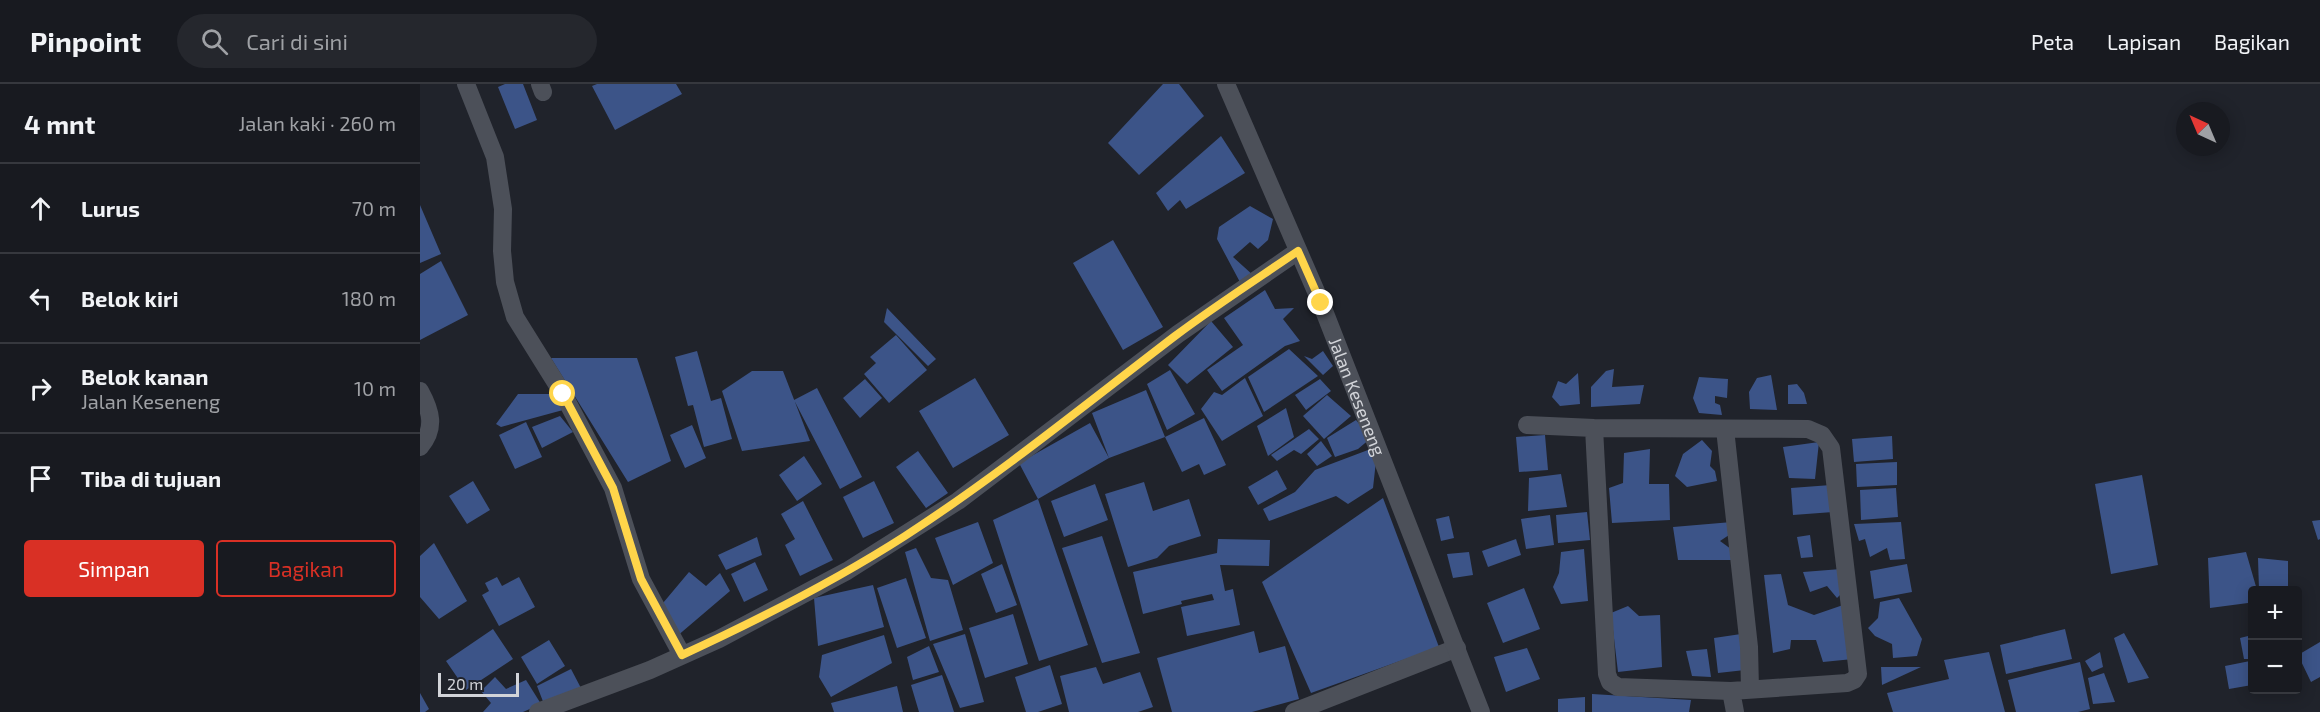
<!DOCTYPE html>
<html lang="id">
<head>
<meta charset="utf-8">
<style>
  body { margin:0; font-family:"Exo 2",sans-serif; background:#25272d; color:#f1f3f6 }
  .controls { position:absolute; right:18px; bottom:18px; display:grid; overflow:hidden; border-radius:6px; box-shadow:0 3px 15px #0003 }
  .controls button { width:54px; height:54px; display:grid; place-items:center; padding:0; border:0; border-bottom:2px solid #36383e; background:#181a20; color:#f1f3f6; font:30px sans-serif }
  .compass { position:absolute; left:1756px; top:18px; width:54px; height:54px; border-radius:50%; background:#181a20; box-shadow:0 3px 15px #0003; rotate:316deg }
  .scale { position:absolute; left:18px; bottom:15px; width:81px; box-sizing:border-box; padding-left:6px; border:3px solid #d2d4d9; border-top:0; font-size:16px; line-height:21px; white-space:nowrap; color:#d2d4d9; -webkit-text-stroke:4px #20232b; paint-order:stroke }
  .stop { position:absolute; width:18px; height:18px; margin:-14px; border:4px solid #ffd54a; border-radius:50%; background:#fff }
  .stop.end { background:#ffd54a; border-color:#fff; box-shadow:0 2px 6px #0008 }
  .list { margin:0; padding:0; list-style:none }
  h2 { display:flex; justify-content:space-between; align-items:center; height:78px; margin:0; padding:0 24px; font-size:26px }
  h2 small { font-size:20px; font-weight:400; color:#9fa1a5 }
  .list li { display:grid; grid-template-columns:39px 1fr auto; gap:18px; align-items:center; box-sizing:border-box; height:90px; padding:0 24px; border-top:2px solid #36383e }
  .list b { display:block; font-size:22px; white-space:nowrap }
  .list p { margin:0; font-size:20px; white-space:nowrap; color:#9fa1a5 }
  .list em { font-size:20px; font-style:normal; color:#9fa1a5 }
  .actions { display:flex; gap:12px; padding:18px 24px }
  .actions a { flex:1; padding:14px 0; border:2px solid #d93025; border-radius:6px; text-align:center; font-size:21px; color:#d93025 }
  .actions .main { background:#d93025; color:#fff }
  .icon { flex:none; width:33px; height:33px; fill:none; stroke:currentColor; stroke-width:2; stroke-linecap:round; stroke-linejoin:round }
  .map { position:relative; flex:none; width:1900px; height:628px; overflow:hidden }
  header { display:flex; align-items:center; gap:36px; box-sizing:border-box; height:84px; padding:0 30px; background:#181a20; border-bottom:2px solid #36383e }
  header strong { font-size:28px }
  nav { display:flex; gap:33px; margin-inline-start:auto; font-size:21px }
  .search { width:420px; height:54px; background:#25272d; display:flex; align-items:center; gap:15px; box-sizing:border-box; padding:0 21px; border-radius:33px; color:#9fa1a5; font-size:22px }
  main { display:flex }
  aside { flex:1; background:#181a20 }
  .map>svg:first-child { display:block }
  .building { fill:#3c5488 }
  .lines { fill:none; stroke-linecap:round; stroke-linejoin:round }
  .street { stroke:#4c5059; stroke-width:18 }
  .secondary { stroke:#4c5059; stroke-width:18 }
  .route { stroke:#ffd54a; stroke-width:8 }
  .labels { text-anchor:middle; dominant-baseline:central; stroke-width:4.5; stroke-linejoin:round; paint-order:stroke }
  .street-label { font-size:18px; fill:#d2d4d9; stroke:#20232b }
</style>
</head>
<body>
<header>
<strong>Pinpoint</strong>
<div class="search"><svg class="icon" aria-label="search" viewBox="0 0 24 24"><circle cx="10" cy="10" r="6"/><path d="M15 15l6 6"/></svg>Cari di sini</div>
<nav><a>Peta</a><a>Lapisan</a><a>Bagikan</a></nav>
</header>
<main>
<aside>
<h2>4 mnt<small>Jalan kaki · 260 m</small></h2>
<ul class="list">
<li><svg class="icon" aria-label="ahead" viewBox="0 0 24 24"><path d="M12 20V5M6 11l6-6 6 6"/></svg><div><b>Lurus</b></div><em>70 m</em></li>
<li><svg class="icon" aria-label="left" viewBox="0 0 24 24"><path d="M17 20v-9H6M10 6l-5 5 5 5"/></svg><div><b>Belok kiri</b></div><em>180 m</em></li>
<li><svg class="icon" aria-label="right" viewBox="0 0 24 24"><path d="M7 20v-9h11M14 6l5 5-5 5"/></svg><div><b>Belok kanan</b><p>Jalan Keseneng</p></div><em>10 m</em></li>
<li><svg class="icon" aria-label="arrive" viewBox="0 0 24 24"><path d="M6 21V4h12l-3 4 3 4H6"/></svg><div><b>Tiba di tujuan</b></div></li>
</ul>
<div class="actions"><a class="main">Simpan</a><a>Bagikan</a></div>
</aside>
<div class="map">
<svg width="1900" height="628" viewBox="0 0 1900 628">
  <rect width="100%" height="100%" fill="#20232b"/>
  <path class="building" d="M 85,0 L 103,0 L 117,36 L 95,45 L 78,3 Z
    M 177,0 L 256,0 L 262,10 L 195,46 L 172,2 Z
    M 743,0 L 759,0 L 784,32 L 719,91 L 688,59 Z
    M 801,52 L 825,89 L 766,125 L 760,116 L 748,127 L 736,109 Z
    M 0,121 L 21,170 L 0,179 Z
    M 830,122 L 853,135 L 848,156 L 838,165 L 830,158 L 813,173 L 834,192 L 821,200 L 797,155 L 799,143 Z
    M 693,156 L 743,243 L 703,266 L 653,179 Z
    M 21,177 L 48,231 L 0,256 L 0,190 Z
    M 845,206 L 855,225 L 874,224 L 863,235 L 880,257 L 865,262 L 802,307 L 787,286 L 823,261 L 804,234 Z
    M 467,224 L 516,275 L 508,282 L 464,238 Z
    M 791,237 L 813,263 L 767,300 L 748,281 Z
    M 476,251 L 507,286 L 469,319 L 444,290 L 456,279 L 450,273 Z
    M 869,265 L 898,292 L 844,328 L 828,293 Z
    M 277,267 L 291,317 L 301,314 L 312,355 L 284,363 L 273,321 L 268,322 L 255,273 Z
    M 903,267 L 913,282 L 903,291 L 884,272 L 892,275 Z
    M 131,274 L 217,274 L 251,377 L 208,398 Z
    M 1194,285 L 1192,303 L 1224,301 L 1220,320 L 1171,323 L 1171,303 L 1186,287 Z
    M 750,286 L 775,330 L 747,346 L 727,300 Z
    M 332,287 L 363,287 L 390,357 L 322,367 L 302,307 Z
    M 1158,289 L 1160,320 L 1140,322 L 1132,313 L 1138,297 L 1146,300 Z
    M 1351,291 L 1357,326 L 1330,325 L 1329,308 L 1337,294 Z
    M 1279,293 L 1308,295 L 1307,314 L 1295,312 L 1295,319 L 1300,321 L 1302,331 L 1279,329 L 1273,314 Z
    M 555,294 L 589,351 L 533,384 L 499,327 Z
    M 825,294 L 843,332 L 802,357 L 781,325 L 794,308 L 802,311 Z
    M 445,295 L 462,314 L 440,334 L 423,314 Z
    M 900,295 L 911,307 L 886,326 L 875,311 Z
    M 1377,300 L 1384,309 L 1387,320 L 1368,320 L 1368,301 Z
    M 397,304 L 442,393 L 420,405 L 374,316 Z
    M 726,306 L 745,353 L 689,374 L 672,329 Z
    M 98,310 L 131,310 L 143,326 L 81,343 L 76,340 Z
    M 907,311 L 931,332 L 904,355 L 883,332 Z
    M 866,324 L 874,353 L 848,372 L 837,342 Z
    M 140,332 L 153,348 L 122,364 L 112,343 Z
    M 784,334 L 806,381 L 784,391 L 779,380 L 762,388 L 745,353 Z
    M 936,336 L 951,354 L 938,365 L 915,373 L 907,354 Z
    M 106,338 L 122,373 L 95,385 L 79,351 Z
    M 670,339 L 689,374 L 618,415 L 599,379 Z
    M 272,341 L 286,374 L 265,384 L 250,351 Z
    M 889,345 L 899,355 L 881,370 L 874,366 L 857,377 L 851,371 Z
    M 1125,351 L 1128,386 L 1099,388 L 1096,353 Z
    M 1472,352 L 1473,375 L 1434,378 L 1432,355 Z
    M 1282,356 L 1292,367 L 1290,382 L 1295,387 L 1297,397 L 1267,403 L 1255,392 L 1263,370 Z
    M 901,357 L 912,372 L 897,382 L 887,370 Z
    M 1399,358 L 1395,395 L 1369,394 L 1363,363 Z
    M 1230,365 L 1229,400 L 1249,400 L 1250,436 L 1192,439 L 1189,404 L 1203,399 L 1204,369 Z
    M 948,366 L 956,377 L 953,404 L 928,420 L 916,412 L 849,437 L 843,425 L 875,408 L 895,386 Z
    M 498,367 L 528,409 L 506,424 L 476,383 Z
    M 384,372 L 402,400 L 377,417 L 359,391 Z
    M 1477,378 L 1477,401 L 1437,403 L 1436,380 Z
    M 857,386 L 867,405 L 838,421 L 828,403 Z
    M 1141,390 L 1147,423 L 1108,427 L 1109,394 Z
    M 1722,391 L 1738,481 L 1691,490 L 1675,400 Z
    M 53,397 L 70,426 L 47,440 L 29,412 Z
    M 454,397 L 474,439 L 443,454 L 423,413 Z
    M 724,398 L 733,427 L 769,415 L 781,452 L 749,462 L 737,474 L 708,483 L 685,410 Z
    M 675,400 L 688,436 L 644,453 L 631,417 Z
    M 1411,401 L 1413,428 L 1373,431 L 1371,404 Z
    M 1476,404 L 1478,433 L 1441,436 L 1440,406 Z
    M 963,414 L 1019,563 L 891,609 L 842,498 Z
    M 618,415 L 668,561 L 619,577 L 573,436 Z
    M 383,417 L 413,476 L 380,492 L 365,461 L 375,455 L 361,430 Z
    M 1167,428 L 1170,456 L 1138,459 L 1136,431 Z
    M 1130,431 L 1134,461 L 1106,465 L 1101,435 Z
    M 1029,432 L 1034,454 L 1021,457 L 1016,435 Z
    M 1900,436 L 1900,455 L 1898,456 L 1892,437 Z
    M 558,438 L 573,479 L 533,501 L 515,454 Z
    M 1312,438 L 1309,451 L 1300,457 L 1311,465 L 1314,476 L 1258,476 L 1253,443 Z
    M 1481,438 L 1485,475 L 1470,476 L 1467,464 L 1450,473 L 1445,455 L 1439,457 L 1434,440 Z
    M 1390,451 L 1393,473 L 1381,474 L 1377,453 Z
    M 682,452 L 720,569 L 682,579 L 642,464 Z
    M 337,453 L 342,471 L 306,486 L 298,471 Z
    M 798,455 L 850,456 L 849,482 L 800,481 L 805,507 L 813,505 L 820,541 L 767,552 L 761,523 L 794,516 L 792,510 L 761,517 L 762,520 L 723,530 L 713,488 L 797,469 Z
    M 1096,455 L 1101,471 L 1068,483 L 1062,467 Z
    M 14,459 L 47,517 L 19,535 L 0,513 L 0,472 Z
    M 496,464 L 511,494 L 528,496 L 543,546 L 510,557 L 485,468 Z
    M 1164,465 L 1168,517 L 1141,520 L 1133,503 L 1139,489 L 1141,468 Z
    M 1049,468 L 1053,491 L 1033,494 L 1027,470 Z
    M 1826,468 L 1837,506 L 1832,506 L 1832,513 L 1828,519 L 1790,524 L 1788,474 Z
    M 1838,474 L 1868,477 L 1868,506 L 1839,506 Z
    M 335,478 L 348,506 L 324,518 L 311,490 Z
    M 582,480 L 597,521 L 576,529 L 561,490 Z
    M 1487,480 L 1492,508 L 1454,515 L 1450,487 Z
    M 1421,485 L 1425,506 L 1417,514 L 1407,502 L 1390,508 L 1383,488 Z
    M 269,488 L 286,502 L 300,489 L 310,507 L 256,553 L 243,519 Z
    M 1361,490 L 1368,521 L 1394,531 L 1426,520 L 1433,575 L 1403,578 L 1396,556 L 1371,556 L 1370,565 L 1353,569 L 1344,491 Z
    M 77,493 L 82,502 L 99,493 L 115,523 L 79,542 L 62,511 L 69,507 L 65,499 Z
    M 486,494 L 506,554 L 477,564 L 457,504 Z
    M 453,501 L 464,543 L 398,562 L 394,514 Z
    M 1104,504 L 1120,545 L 1083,559 L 1067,519 Z
    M 1479,514 L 1502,555 L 1497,572 L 1473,574 L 1472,560 L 1455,552 L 1448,544 L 1458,534 L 1460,518 Z
    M 1208,522 L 1219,532 L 1240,531 L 1242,583 L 1198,588 L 1191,529 Z
    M 593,530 L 608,580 L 565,594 L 549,544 Z
    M 73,545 L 93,575 L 46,606 L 26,577 Z
    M 1645,545 L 1652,575 L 1586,590 L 1580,561 Z
    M 834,547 L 839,569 L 865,562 L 879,615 L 832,628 L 752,628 L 737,574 Z
    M 1704,549 L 1729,594 L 1708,599 L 1694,554 Z
    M 545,550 L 564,618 L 540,624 L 513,560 Z
    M 1321,550 L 1325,586 L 1298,589 L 1294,554 Z
    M 464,551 L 472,579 L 411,613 L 399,593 L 402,571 Z
    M 1832,551 L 1832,575 L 1824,575 L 1820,554 Z
    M 129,556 L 145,582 L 117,600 L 101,573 Z
    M 1900,558 L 1900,593 L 1891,598 L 1878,571 Z
    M 509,562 L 519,588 L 493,596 L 487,573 Z
    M 1107,564 L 1120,595 L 1086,608 L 1074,573 Z
    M 1287,565 L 1291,593 L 1272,592 L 1266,567 Z
    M 1569,568 L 1585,628 L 1473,628 L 1467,609 L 1529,595 L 1524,576 Z
    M 1680,568 L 1683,583 L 1672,588 L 1665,577 Z
    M 1830,577 L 1832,601 L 1809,605 L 1805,582 Z
    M 1660,578 L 1670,625 L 1658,628 L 1596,628 L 1588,596 Z
    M 630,581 L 642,620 L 618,628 L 606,628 L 595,593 Z
    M 676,583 L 683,600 L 720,588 L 733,623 L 718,628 L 649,628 L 640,592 Z
    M 1461,583 L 1501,583 L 1462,601 Z
    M 151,585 L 162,606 L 124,620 L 117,602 Z
    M 1684,589 L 1695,618 L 1673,620 L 1668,594 Z
    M 522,591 L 534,628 L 499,628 L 491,601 Z
    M 75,593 L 86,605 L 106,596 L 121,620 L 103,628 L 63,628 L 71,619 L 61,607 Z
    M 477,602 L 483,628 L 414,628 L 411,619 Z
    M 0,609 L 9,625 L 5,628 L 0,628 Z
    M 1172,610 L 1271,616 L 1269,628 L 1172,628 Z
    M 1165,613 L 1165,628 L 1138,628 L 1138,615 Z"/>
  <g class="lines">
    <path class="street" d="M 46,0 L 75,73 L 83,125 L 82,167 L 85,198 L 95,233 L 143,310 L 193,404 L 221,495 L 262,571
      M 120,0 L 123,8
      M 0,307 C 11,327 16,344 0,363
      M 1107,341 L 1174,344 L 1388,345 L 1402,351 L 1411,364 L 1438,590 L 1434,596 L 1427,599 L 1311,607 L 1198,603 L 1190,598 L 1187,590 L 1174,344
      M 1305,345 L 1329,563 L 1330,605
      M 1311,607 L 1315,628
      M 118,628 L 230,586 L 299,555 L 427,487 L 538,417 L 758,250 L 878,167
      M 874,628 L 1037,564"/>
    <path class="secondary" id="s1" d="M 806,0 L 901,219 L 1061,628"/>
  </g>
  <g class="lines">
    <path class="route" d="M 143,310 L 193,404 L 221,495 L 262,571 C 338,536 415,497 485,452 C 579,391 666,320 755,252 C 795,222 837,195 878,167 L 901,219"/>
  </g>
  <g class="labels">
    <g class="street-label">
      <text stroke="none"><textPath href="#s1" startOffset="339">Jalan Keseneng</textPath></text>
    </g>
  </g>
</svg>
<div class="controls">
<button>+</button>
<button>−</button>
</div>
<svg class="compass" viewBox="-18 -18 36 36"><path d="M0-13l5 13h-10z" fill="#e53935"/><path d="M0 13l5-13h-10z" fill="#9fa1a5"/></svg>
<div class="scale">20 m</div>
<div class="stop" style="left:143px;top:310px"></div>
<div class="stop end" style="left:901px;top:219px"></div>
</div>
</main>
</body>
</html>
